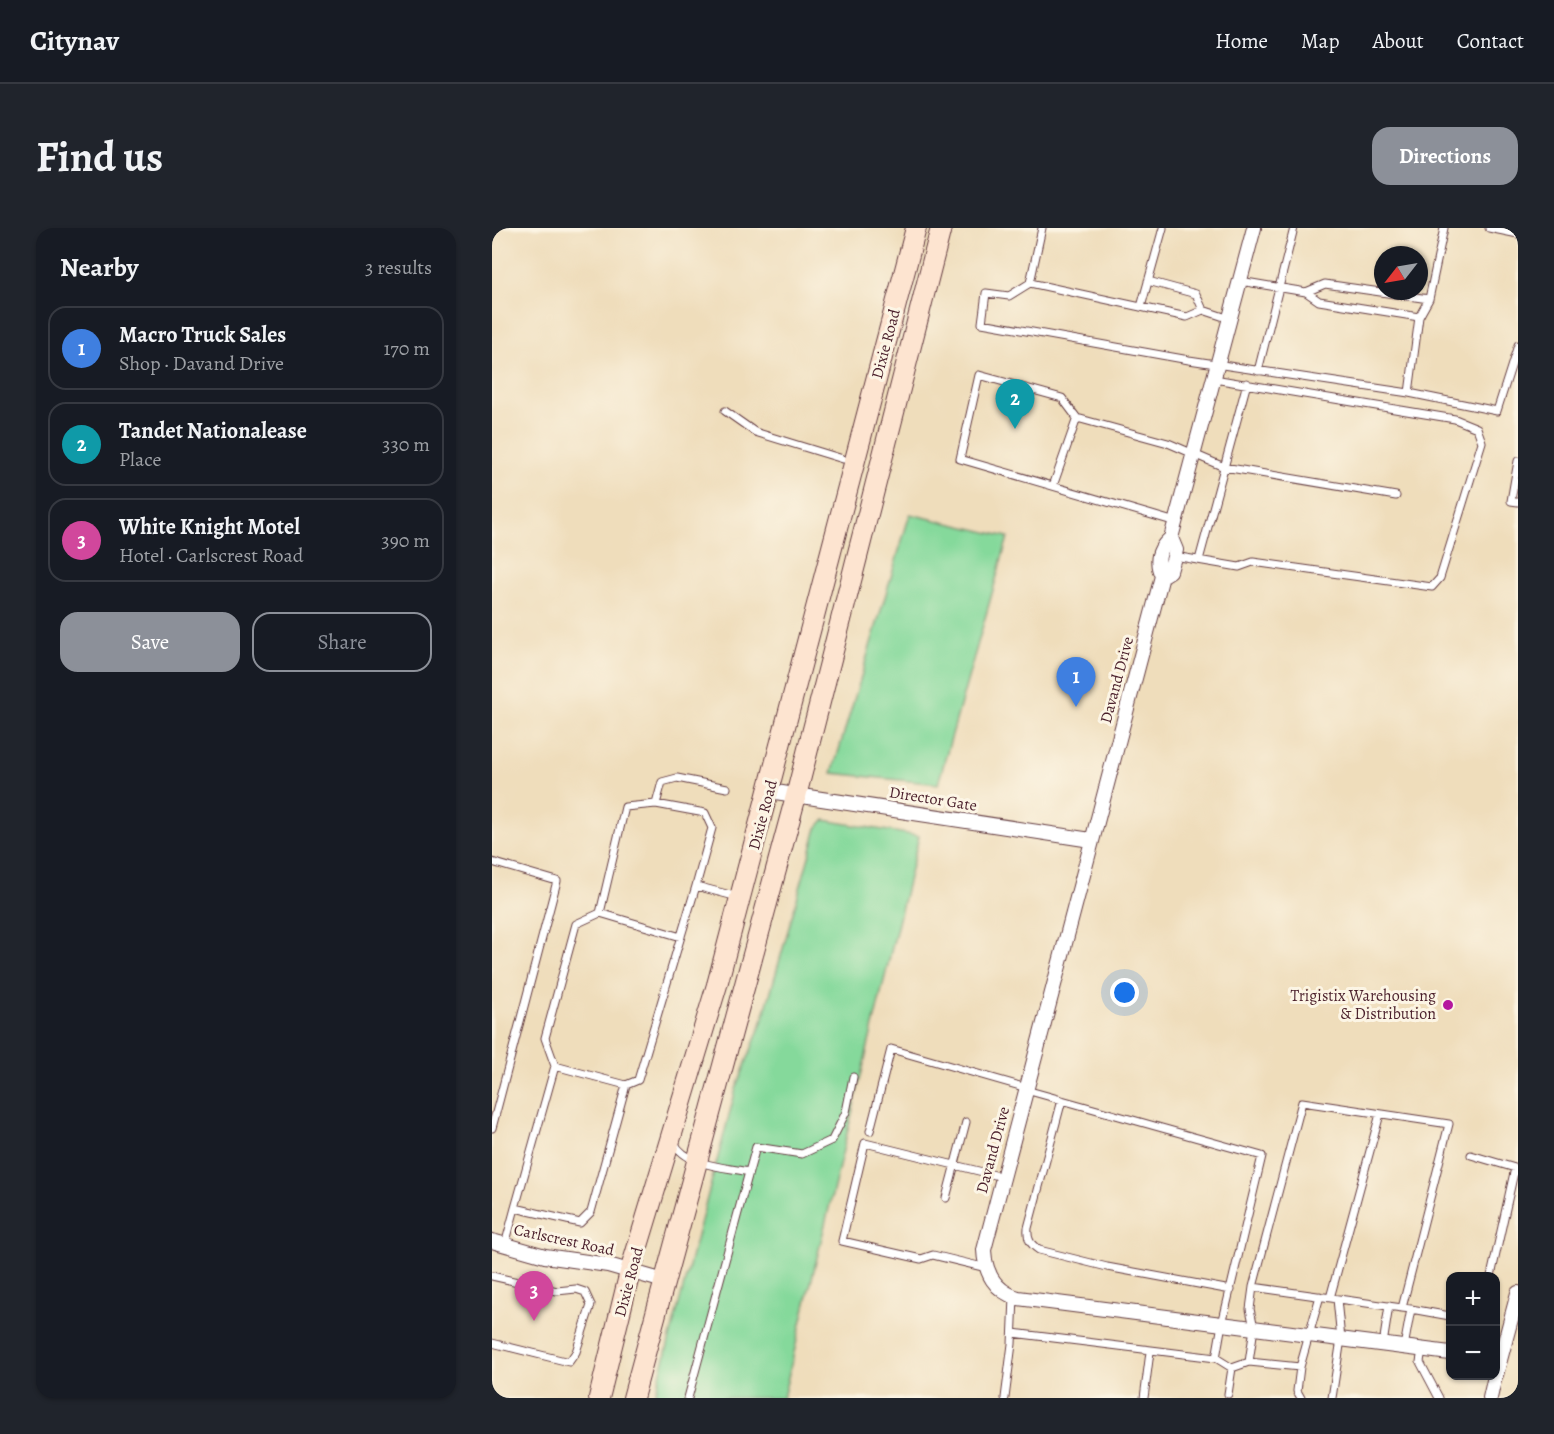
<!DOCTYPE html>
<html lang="en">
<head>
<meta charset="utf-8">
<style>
  body { margin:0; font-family:Alegreya,serif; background:#20242c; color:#f1f3f6 }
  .controls { position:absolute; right:18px; bottom:18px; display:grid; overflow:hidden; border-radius:12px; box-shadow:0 2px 4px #0004 }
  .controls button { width:54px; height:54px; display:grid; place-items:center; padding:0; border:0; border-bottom:2px solid #363941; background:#171b24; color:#f1f3f6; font:30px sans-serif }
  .compass { position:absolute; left:882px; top:18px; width:54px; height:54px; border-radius:50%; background:#171b24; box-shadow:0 2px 4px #0004; rotate:239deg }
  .you { position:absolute; left:633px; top:765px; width:21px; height:21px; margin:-15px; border:4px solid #fff; border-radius:50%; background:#1a73e8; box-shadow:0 0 0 9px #1a73e833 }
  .badge { display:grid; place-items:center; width:39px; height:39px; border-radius:50%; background:#8c9099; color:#fff; font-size:20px; font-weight:700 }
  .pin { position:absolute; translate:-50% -50px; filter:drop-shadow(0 2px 3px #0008) }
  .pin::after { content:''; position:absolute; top:32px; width:21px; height:18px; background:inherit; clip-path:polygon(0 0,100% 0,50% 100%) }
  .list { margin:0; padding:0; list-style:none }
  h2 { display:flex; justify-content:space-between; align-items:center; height:78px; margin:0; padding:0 24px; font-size:26px }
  h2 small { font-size:20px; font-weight:400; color:#9ea1a6 }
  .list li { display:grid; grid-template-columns:39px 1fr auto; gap:18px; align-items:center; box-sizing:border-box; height:84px; margin:0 12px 12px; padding:0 12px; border:2px solid #363941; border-radius:18px }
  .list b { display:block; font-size:22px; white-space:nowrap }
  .list p { margin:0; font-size:20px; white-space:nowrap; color:#9ea1a6 }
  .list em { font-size:20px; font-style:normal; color:#9ea1a6 }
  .actions { display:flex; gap:12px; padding:18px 24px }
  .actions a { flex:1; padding:14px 0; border:2px solid #8c9099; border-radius:18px; text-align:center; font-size:21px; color:#8c9099 }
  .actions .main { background:#8c9099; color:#fff }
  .map { position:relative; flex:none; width:1026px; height:1170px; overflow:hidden; border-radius:18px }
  header { display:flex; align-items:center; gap:36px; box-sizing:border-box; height:84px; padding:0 30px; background:#171b24; border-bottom:2px solid #363941 }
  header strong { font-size:28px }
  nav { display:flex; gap:33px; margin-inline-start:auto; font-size:21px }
  .intro { display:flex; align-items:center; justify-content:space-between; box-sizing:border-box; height:144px; padding:0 36px }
  h1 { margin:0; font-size:42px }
  .button { padding:15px 27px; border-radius:18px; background:#8c9099; color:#fff; font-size:21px; font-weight:700 }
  main { display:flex; gap:36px; padding:0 36px }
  aside { flex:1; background:#171b24; border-radius:18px; box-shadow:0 2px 4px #0004 }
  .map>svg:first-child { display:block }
  .green { fill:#85d99b; stroke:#687c63; stroke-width:1.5 }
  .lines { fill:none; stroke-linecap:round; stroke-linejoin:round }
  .service-casing { stroke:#633c41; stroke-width:9 }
  .minor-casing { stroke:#633c41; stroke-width:16 }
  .secondary-casing { stroke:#633c41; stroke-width:22 }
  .service { stroke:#fff; stroke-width:7 }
  .minor { stroke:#fff; stroke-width:14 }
  .secondary { stroke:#fde4d0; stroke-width:20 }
  .poi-dot { fill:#b5179e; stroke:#fcf5e5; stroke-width:2 }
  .labels { text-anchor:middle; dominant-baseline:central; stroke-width:6; stroke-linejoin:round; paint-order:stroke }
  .street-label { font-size:16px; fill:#4a1f2b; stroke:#fcf5e5 }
  .poi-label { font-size:16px; fill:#4a1f2b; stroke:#fcf5e5; text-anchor:end }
</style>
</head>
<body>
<header>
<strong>Citynav</strong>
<nav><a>Home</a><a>Map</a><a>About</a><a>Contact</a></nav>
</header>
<div class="intro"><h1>Find us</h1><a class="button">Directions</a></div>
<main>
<aside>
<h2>Nearby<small>3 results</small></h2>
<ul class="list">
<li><span class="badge" style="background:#3f7fe0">1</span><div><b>Macro Truck Sales</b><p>Shop · Davand Drive</p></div><em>170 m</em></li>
<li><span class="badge" style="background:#0f9aa8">2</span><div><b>Tandet Nationalease</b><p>Place</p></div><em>330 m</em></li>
<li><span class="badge" style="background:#d1479c">3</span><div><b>White Knight Motel</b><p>Hotel · Carlscrest Road</p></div><em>390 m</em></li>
</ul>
<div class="actions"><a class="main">Save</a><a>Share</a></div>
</aside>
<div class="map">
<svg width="1026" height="1170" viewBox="0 0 1026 1170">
  <rect width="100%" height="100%" fill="#fcf5e5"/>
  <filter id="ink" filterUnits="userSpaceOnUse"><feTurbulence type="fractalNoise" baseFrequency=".0167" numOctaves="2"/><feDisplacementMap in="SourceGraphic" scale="12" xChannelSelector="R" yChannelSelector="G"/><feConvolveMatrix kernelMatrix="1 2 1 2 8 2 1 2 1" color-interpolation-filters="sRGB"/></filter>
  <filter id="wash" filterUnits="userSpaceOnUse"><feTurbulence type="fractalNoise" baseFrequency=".008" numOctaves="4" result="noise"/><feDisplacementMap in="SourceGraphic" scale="24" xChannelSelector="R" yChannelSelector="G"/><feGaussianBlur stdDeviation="1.35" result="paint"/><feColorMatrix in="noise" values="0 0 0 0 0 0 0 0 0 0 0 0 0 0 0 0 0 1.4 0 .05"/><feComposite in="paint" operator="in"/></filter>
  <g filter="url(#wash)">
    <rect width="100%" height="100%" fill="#efddbb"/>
    <path class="green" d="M 418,286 L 516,309 L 446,556 L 340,545 Z
      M 332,592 L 427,608 L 291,1170 L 162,1170 L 244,861 L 271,791 L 325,600 Z"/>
  </g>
  <g filter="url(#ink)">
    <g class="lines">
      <g class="service-casing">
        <path id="service" d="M 550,0 L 538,55 L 681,86 L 695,89 L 711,82 L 738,91
          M 997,0 L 1026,6
          M 656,53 L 704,66 L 711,82
          M 748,53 L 814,64 L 833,56 L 937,71
          M 538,55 L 517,68 L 494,65 L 490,95 L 697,132 L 917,165 L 927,89 L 937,71 L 952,0
          M 814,64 L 827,73 L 927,89
          M 649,79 L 671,0
          M 766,143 L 802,0
          M 917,165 L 1005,183 L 1026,117
          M 233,183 L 263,204 L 351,231
          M 1026,233 L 1019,273 L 1026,274
          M 561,258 L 585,190
          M 684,294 L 468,231 L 487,147 L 570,170 L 585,190 L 676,215 L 732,239 L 904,268
          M 682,328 L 747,339 L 761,334 L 940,359 L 948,350 L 990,214 L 985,200 L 963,191 L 722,151
          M 707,332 L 755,155
          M 164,576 L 170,554 L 185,550 L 235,560
          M 0,634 L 65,653 L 0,900
          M 108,685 L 189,709
          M 63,838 L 53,810 L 84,696 L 108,685 L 133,579 L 164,576 L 213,585 L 220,600 L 204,658
          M 134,857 L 146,852 L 204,658 L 246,669
          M 570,872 L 536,1000 C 535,1011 538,1016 547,1022 L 615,1039 L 739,1062
          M 378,903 L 399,821 L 535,860
          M 182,914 C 193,938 233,939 257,944 L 196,1170
          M 979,927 L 1023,940 L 999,1048
          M 257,944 L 264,919 L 310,926 L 340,912 L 354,884 L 361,849
          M 454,970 L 474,894
          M 13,1017 L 23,980 L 88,995 L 99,984 L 134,857 L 63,838 L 23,980
          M 495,1040 L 441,1027 L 429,1031 L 350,1013 L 373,915 L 511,949
          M 0,1048 L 65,1063 L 84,1061 L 93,1064 L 99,1077 L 84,1124 L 77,1134 L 0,1115
          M 838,1070 L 888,886
          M 910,1080 L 919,1081 L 912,1119
          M 919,1081 L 958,1088
          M 521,1105 L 724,1130 L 730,1096 L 770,928 L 534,862
          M 891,1116 L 897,1078
          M 930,1122 L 928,1134 L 947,1170
          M 724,1130 L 740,1140 L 736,1166
          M 757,1134 L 808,1139 L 828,1068
          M 808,1139 L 805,1163 L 809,1170
          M 740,1140 L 757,1134 L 762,1100 L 758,1081 L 761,1059 L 810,874 L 957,896 L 910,1080 L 761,1059
          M 513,1170 L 520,1116 L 522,1069
          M 652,1170 L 658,1124
          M 840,1170 L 849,1111 L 845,1071"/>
      </g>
      <g class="minor-casing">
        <path id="minor" d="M 762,0 L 679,310 C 666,321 663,333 670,348 L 492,1022 C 493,1045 503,1063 526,1070 L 958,1125
          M 670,348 L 678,343 L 684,322 L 679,310
          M 277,563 L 599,612
          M 0,1013 L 53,1028 L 116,1037 L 172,1053
          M 1004,1147 L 1026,1065
          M 998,1170 L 1003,1148"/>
      </g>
      <g class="secondary-casing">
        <path id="secondary" d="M 107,1170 L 138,1044 L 225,757 L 424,0
          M 141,1170 L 304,568 L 449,0"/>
      </g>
      <use href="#service" class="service"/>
      <use href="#minor" class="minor"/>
      <use href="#secondary" class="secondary"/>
    </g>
  </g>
  <circle class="poi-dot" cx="956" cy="777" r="6"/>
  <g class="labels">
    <g class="street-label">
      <text transform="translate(394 116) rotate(-75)">Dixie Road</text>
      <text transform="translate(625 452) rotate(-75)">Davand Drive</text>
      <text transform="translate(441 571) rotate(9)">Director Gate</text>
      <text transform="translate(271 587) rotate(-75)">Dixie Road</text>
      <text transform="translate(501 922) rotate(-75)">Davand Drive</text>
      <text transform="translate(72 1012) rotate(12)">Carlscrest Road</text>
      <text transform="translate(137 1054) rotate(-75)">Dixie Road</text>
    </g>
    <g class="poi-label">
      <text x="944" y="768">Trigistix Warehousing<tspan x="944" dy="18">&amp; Distribution</tspan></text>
    </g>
  </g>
</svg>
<div class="controls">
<button>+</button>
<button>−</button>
</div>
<svg class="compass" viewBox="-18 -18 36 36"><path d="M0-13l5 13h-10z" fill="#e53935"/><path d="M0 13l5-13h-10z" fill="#9ea1a6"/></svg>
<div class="you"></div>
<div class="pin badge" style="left:584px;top:479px;background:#3f7fe0">1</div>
<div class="pin badge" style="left:523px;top:201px;background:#0f9aa8">2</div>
<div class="pin badge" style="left:42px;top:1093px;background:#d1479c">3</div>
</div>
</main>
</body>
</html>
